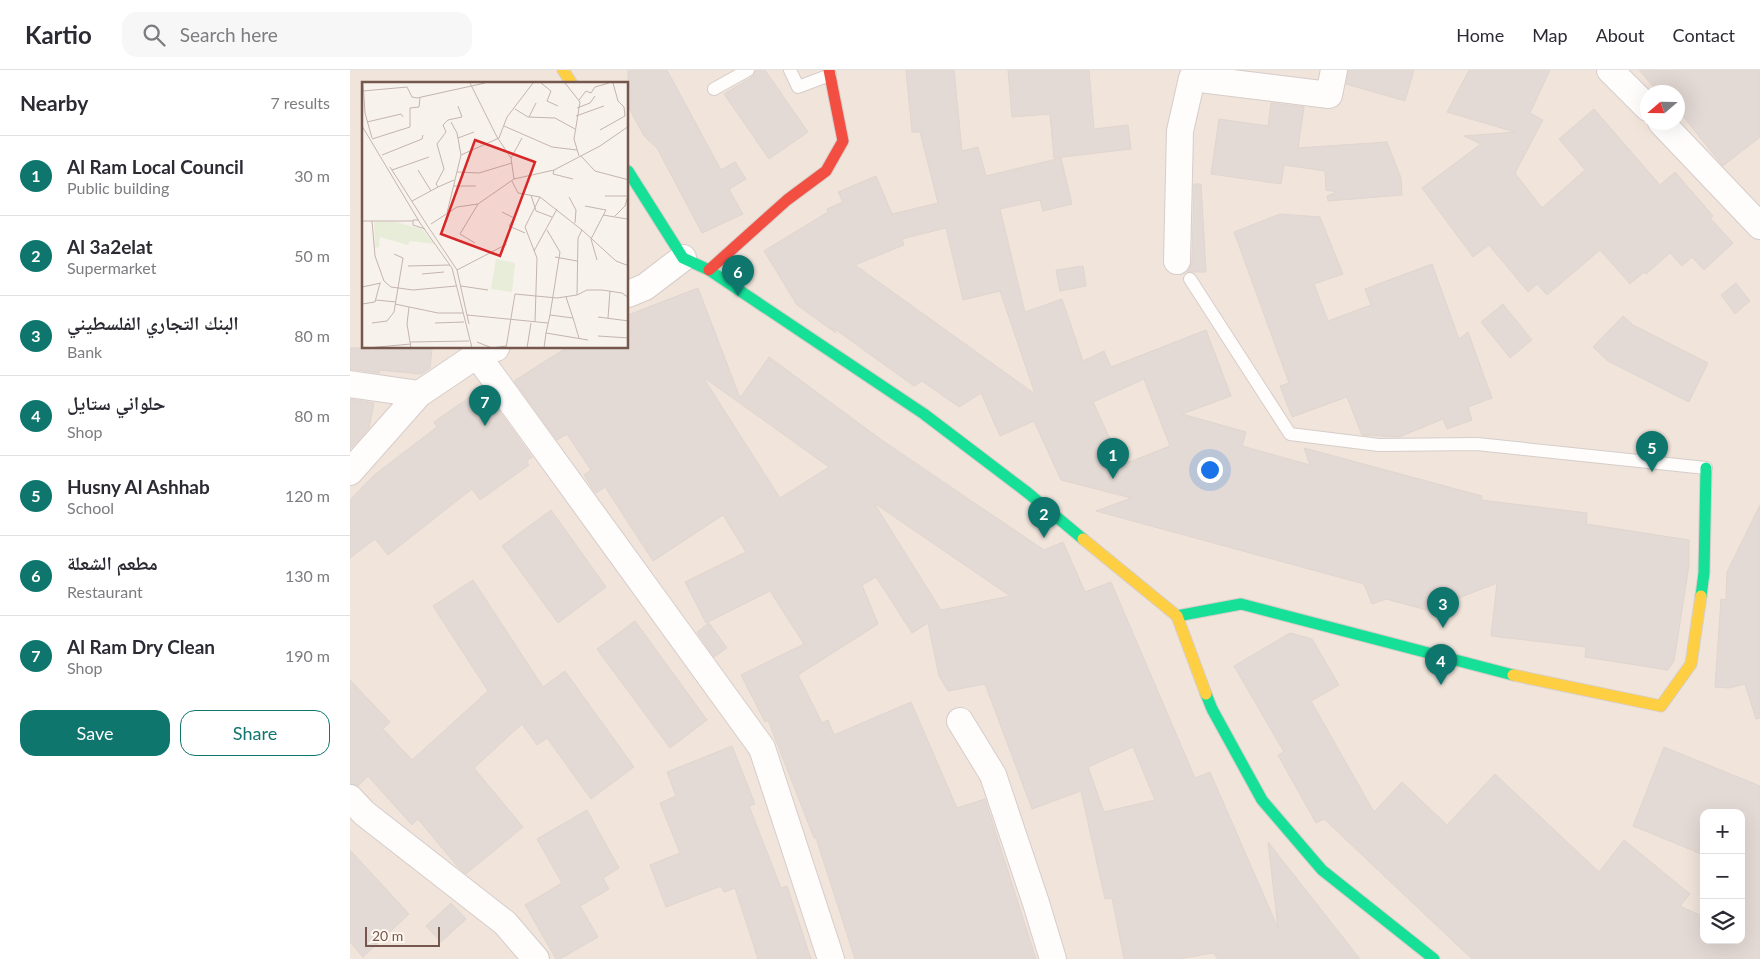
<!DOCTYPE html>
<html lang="en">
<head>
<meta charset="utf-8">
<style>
  body { margin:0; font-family:Lato,"Noto Naskh Arabic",sans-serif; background:#f7f7f7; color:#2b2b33 }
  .controls { position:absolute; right:15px; bottom:15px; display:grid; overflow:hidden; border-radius:10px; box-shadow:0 5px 20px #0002 }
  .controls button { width:45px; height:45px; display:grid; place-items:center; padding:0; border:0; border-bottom:1px solid #e1e1e2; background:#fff; color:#2b2b33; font:25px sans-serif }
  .compass { position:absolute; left:1290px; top:15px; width:45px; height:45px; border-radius:50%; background:#fff; box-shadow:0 5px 20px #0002; rotate:250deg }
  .scale { position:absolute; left:15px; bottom:12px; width:75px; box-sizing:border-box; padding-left:5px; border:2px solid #75574d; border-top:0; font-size:14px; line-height:18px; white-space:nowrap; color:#75574d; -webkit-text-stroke:4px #fef7ef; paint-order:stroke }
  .you { position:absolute; left:859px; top:399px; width:18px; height:18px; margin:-12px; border:4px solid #fff; border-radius:50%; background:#1a73e8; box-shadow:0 0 0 8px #1a73e833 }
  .badge { display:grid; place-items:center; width:32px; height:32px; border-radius:50%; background:#0f766e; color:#fff; font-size:16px; font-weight:700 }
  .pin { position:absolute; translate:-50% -41px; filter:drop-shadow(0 1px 2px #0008) }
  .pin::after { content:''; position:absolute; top:26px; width:18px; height:15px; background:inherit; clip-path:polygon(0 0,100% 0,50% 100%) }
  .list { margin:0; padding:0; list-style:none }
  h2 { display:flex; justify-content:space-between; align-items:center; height:65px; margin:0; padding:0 20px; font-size:21px }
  h2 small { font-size:16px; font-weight:400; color:#7c7c81 }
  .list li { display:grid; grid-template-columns:32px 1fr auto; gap:15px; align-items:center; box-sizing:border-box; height:80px; padding:0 20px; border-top:1px solid #e1e1e2 }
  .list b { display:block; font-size:19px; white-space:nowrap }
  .list p { margin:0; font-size:16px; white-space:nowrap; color:#7c7c81 }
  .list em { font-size:16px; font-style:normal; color:#7c7c81 }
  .actions { display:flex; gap:10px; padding:15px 20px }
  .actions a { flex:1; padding:11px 0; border:1px solid #0f766e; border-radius:15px; text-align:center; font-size:18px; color:#0f766e }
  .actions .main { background:#0f766e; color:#fff }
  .icon { flex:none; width:28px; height:28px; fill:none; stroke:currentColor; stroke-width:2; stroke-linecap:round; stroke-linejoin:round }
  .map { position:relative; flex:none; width:1410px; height:889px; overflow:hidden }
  header { display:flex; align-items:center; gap:30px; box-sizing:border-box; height:70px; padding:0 25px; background:#fff; border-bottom:1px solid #e1e1e2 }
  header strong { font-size:24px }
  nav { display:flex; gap:28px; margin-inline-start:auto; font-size:18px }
  .search { width:350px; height:45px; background:#f7f7f7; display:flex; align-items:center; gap:12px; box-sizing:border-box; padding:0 18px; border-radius:15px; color:#7c7c81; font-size:19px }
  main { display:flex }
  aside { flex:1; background:#fff }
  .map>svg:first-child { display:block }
  .residential { fill:#f0e4db; fill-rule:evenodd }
  .building { fill:#e4dad5; stroke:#e0d5cf; fill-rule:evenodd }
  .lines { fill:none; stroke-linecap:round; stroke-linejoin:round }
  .lane-casing { stroke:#d6cdca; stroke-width:14 }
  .street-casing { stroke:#d6cdca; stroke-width:28 }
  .fast-casing { stroke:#d7cec9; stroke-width:13 }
  .slow-casing { stroke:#d7cec9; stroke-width:13 }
  .jam-casing { stroke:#d7cec9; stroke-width:13 }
  .lane { stroke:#fefdfc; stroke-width:12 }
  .street { stroke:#fefdfc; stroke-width:26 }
  .fast { stroke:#16e098; stroke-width:11 }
  .slow { stroke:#ffcf43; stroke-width:11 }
  .jam { stroke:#f24e42; stroke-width:11 }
  .inset-road { fill:none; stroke:#c4b4ad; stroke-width:1 }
  .view { fill:#d62828; fill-opacity:0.15; stroke:#d62828; stroke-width:2.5 }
  .inset-edge { fill:none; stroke:#75574d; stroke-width:2.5 }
</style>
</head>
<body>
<header>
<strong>Kartio</strong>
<div class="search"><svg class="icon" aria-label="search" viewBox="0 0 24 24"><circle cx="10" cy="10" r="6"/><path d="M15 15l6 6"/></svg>Search here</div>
<nav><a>Home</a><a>Map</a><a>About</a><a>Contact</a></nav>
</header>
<main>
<aside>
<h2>Nearby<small>7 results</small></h2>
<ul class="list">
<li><span class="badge">1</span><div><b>Al Ram Local Council</b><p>Public building</p></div><em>30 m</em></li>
<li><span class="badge">2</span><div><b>Al 3a2elat</b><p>Supermarket</p></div><em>50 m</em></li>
<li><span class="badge">3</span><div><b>البنك التجاري الفلسطيني</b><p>Bank</p></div><em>80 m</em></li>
<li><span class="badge">4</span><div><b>حلواني ستايل</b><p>Shop</p></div><em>80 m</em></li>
<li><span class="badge">5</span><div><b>Husny Al Ashhab</b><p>School</p></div><em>120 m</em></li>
<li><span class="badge">6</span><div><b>مطعم الشعلة</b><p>Restaurant</p></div><em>130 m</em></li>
<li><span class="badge">7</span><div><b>Al Ram Dry Clean</b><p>Shop</p></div><em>190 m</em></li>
</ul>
<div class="actions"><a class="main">Save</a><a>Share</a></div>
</aside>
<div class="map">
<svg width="1410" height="889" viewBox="0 0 1410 889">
  <rect width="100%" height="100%" fill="#f8f2ed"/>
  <path class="residential" d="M 0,0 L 1410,0 L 1410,889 L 0,889 ZM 14,14 L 278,14 L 278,278 L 14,278 ZM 1298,22 L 1328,22 L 1328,52 L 1298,52 ZM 1354,743 L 1391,743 L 1391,870 L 1354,870 Z"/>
  <path class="building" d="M 278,0 L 317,0 L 371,100 L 385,92 L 396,109 L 379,119 L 393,144 L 352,163 L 307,78 L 294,66 L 278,36 Z
    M 406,0 L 415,0 L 458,62 L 419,89 L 374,24 L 402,7 Z
    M 556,0 L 604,0 L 612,81 L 628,77 L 636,106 L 711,88 L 722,134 L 693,141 L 690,130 L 650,139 L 675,242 L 712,229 L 733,291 L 754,281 L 761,297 L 856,260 L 881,326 L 832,344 L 896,362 L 892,376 L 960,395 L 954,378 L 1132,426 L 1131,430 L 1237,443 L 1236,454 L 1339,470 L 1339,495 L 1324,591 L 1318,600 L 1235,587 L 1236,577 L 1141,566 L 1147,513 L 1098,532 L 1095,545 L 1036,529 L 1022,534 L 1014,514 L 746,441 L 781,428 L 711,410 L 684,351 L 650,366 L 631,323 L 609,337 L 572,311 L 564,316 L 482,257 L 486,263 L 447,235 L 414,181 L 478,142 L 477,139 L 493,132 L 488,122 L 526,106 L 542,144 L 588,133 L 570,62 L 562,62 ZM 596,158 L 613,230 L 650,221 L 685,324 L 505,195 L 554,175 L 552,169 ZM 794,309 L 820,376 L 772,395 L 743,332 Z
    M 658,0 L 739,0 L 744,59 L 778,55 L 781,79 L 704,88 L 700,44 L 662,47 Z
    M 999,0 L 1064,0 L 1055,31 L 996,14 Z
    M 1119,0 L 1200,0 L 1180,43 L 1193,50 L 1165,103 L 1192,138 L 1235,100 L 1209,69 L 1244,39 L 1310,115 L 1325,102 L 1363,146 L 1360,148 L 1383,173 L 1354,200 L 1342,187 L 1332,196 L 1320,183 L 1296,204 L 1294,202 L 1280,214 L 1250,180 L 1197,225 L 1187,214 L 1178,222 L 1139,175 L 1123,187 L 1072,118 L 1131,74 L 1114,66 L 1165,62 L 1097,42 Z
    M 1289,0 L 1410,0 L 1410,67 L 1373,96 L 1328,40 L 1328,22 L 1308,22 Z
    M 921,33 L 954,37 L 948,78 L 1037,72 L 1051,108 L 1052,125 L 978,131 L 977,126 L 987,122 L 976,120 L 975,101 L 934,95 L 931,114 L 861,104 L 869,49 L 918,56 Z
    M 844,114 L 851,114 L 856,202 L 837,202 L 840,198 L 842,191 Z
    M 930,144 L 970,147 L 993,204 L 964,214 L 978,251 L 1021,235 L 1015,219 L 1082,194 L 1109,269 L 1118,262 L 1142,328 L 1118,337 L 1122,350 L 1097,359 L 1093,349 L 1049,367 L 1012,365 L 997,327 L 942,347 L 930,316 L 939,313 L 884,162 Z
    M 733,196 L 736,216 L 710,221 L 706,200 Z
    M 1386,213 L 1400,231 L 1385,244 L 1371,225 Z
    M 348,218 L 390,328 L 419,287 L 533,371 L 694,480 L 713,472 L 735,522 L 761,512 L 845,708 L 860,702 L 928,858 L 918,772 L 1010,889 L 868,889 L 863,883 L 829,889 L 774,889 L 762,828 L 755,829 L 731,721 L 682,739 L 635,614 L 598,621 L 589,606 L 578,553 L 562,563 L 526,507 L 512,515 L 528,554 L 448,605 L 472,653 L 478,650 L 484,665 L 561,632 L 607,738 L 635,729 L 686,889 L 505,889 L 466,768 L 464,768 L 418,650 L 415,652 L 391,605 L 454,574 L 420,521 L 356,553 L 335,512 L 396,482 L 373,445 L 303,491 L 255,417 L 246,423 L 244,421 L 234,405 L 241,400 L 217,364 L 207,370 L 164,311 L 216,278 L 278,278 L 278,245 ZM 353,307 L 426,359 L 479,397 L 430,428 ZM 524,433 L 660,526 L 591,540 ZM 783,677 L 805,730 L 754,742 L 738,697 Z
    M 1153,234 L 1182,270 L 1160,288 L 1131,252 Z
    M 1273,246 L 1283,255 L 1358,293 L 1339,332 L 1258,291 L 1243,277 Z
    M 0,278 L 82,278 L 80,298 L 71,304 L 30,300 L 29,303 L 0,299 Z
    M 127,322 L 133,331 L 139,327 L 182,387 L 176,391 L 179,395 L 130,430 L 122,419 L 38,485 L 25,469 L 0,488 L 0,430 L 23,406 L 87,357 L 84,352 Z
    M 0,329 L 24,333 L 19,358 L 0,379 Z
    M 1410,435 L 1410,648 L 1406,649 L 1395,614 L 1379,618 L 1365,617 L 1371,529 L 1376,530 L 1377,502 Z
    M 201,440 L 256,517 L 208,553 L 152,476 Z
    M 123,510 L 193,617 L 215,601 L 284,697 L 241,729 L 197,668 L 187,675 L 172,654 L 124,698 L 173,757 L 116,804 L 108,797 L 68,749 L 62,755 L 18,706 L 8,716 L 0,713 L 0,610 L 40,652 L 33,659 L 62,690 L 138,621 L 83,536 Z
    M 285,551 L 357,650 L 320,678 L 247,579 Z
    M 359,553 L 377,578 L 364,587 L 347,562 Z
    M 940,563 L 962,569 L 989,615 L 961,631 L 1024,742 L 1052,712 L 1097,755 L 1145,704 L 1249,802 L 1274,770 L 1340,824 L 1330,836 L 1354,847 L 1354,870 L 1391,870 L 1391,743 L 1354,743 L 1354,785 L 1283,756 L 1314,677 L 1410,716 L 1410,889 L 1122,889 L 974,749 L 966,753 L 928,685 L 934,682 L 884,596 Z
    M 382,676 L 405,734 L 399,736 L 431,818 L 437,816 L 461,889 L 408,889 L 385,818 L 374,822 L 371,816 L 316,837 L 300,795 L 330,783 L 310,733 L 326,726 L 317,702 Z
    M 237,740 L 269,798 L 253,808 L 259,819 L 230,836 L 248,867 L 210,889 L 206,889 L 175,835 L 212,813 L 187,769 Z
    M 0,780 L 59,844 L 13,887 L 0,872 Z
    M 101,833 L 116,849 L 91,872 L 76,856 Z"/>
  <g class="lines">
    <g class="lane-casing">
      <path id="lane" d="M 440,0 L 448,17 L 480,5
        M 364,19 L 398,0
        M 840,209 L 940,364 L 1029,375 L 1127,374 L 1356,398"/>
    </g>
    <g class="street-casing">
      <path id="street" d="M 1260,0 L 1298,38
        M 1311,52 L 1410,156
        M 827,191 L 830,61 L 842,8 L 979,25 L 984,0
        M 278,224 L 295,217 L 333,188
        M 127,285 L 412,678 L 481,889
        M 0,314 L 69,324
        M 0,402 L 69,324 L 127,285 L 146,278
        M 610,651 L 643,705 L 686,833 L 703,889
        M 0,728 L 14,743 L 155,853 L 186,889"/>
    </g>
    <g class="fast-casing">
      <path id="fast" d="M 278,101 L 333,188 L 359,200 L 574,344 L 678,423 L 733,469
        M 1351,526 L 1354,503 L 1356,398
        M 827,546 L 891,534 L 1163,605
        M 856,624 L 862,639 L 912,730 L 972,800 L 1084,889"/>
    </g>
    <g class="slow-casing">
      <path id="slow" d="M 213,0 L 222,14
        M 733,469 L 827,546 L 856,624
        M 1163,605 L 1311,636 L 1341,594 L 1351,526"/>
    </g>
    <g class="jam-casing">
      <path id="jam" d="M 359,200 L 437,130 L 476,101 L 493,71 L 479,0"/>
    </g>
    <use href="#lane" class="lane"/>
    <use href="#street" class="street"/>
    <use href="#fast" class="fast"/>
    <use href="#slow" class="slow"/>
    <use href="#jam" class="jam"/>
  </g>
  <g transform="translate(12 12)">
    <rect width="266" height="266" fill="#f8f2ed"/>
    <path d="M 12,140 L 34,140 L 60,147 L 73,162 L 48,159 L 46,163 L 18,155 L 17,165 L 13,166 ZM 134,177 L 153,181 L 150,210 L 129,207 Z" fill="#e7edd8"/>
    <path class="inset-road" d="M 1,1 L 3,31 L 10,56M 108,1 L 135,55 L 149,76 L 152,97M 179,1 L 189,9 L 185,19 L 196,24M 203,1 L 218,20 L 212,57 L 217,74M 1,9 L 45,5 L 50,15 L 55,16 L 123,1M 217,18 L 224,9 L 229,11 L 233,5 L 247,1M 215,26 L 228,21 L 233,14M 153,27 L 166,35 L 193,36 L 213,47M 214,34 L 242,24M 167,35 L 174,21M 5,40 L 39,32 L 41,35M 0,44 L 58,141 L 90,186 L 110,266M 142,44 L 190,65 L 215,68M 238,48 L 263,34 L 262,25 L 256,19 L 251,1M 96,56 L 112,50M 10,57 L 48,45 L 48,26 L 57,25 L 58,16M 20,73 L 60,57 L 61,53M 99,73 L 137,56 L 145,35 L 171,1M 219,74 L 233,89 L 267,98M 149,76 L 160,56M 28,85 L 65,143M 30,88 L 67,75M 56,88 L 69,109M 192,88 L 191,92 L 211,97M 95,90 L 117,91 L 150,81M 92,98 L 76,105 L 74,102 L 82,87 L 75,62 L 84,50 L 81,43 L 86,38 L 100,35 L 96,24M 92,104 L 114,104M 169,113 L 174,129 L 190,135M 243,114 L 266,114M 207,115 L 214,128 L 213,141M 50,119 L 76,105M 223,124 L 244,128 L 229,157 L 235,178M 140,130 L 152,136 L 147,144 L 163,151M 85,131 L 99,73 L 95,51 L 89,40M 241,133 L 265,137M 253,134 L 263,124 L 266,114M 57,138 L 51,138 L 51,143 L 63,147M 0,139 L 51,139M 10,139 L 13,174 L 22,199 L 29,205 L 51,208 L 94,204M 69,142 L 95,125 L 116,122 L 152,97 L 192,88 L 238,64 L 267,44M 65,143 L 95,188 L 107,242M 185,148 L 198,170 L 188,233M 220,148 L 254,179 L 267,184M 113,161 L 98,152 L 116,122M 172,169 L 195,127M 193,175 L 215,179M 46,184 L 88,183M 95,188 L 145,162M 60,192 L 82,190M 99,204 L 126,208M 0,205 L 19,201M 215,213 L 225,208 L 240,208 L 260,211 L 267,216M 204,215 L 211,236M 14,218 L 34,220M 0,222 L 13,220 L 18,201M 33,222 L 76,231 L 101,231M 47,225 L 45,242 L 49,266M 105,233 L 186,241M 236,235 L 267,239M 246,236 L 248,209M 173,240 L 175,176 L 163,145 L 178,115M 10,241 L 25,239 L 32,230 L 41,176 L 32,172M 73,241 L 102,240M 184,251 L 188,233 L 211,236 L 217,256M 236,254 L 267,256M 48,260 L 107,259M 115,260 L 130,266 L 144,264M 5,266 L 49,262M 144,266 L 153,212 L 195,216 L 215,213 L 216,156 L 220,148 L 178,115 L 156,111 L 150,99M 165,266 L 169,241M 182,266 L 184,251 L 226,258"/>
    <path class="view" d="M 113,58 L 173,80 L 138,174 L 79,152 Z"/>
    <rect width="266" height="266" class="inset-edge"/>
  </g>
</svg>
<div class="controls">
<button>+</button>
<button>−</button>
<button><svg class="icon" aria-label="layers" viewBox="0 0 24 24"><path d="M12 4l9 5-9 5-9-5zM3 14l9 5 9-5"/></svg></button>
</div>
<svg class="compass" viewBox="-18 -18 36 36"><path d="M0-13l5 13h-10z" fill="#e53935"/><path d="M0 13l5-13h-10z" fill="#7c7c81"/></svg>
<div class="scale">20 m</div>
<div class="you"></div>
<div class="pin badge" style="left:763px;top:409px">1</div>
<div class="pin badge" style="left:694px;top:468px">2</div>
<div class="pin badge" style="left:1093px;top:558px">3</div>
<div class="pin badge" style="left:1091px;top:615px">4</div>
<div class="pin badge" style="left:1302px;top:402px">5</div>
<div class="pin badge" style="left:388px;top:226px">6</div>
<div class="pin badge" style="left:135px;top:356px">7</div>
</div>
</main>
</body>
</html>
